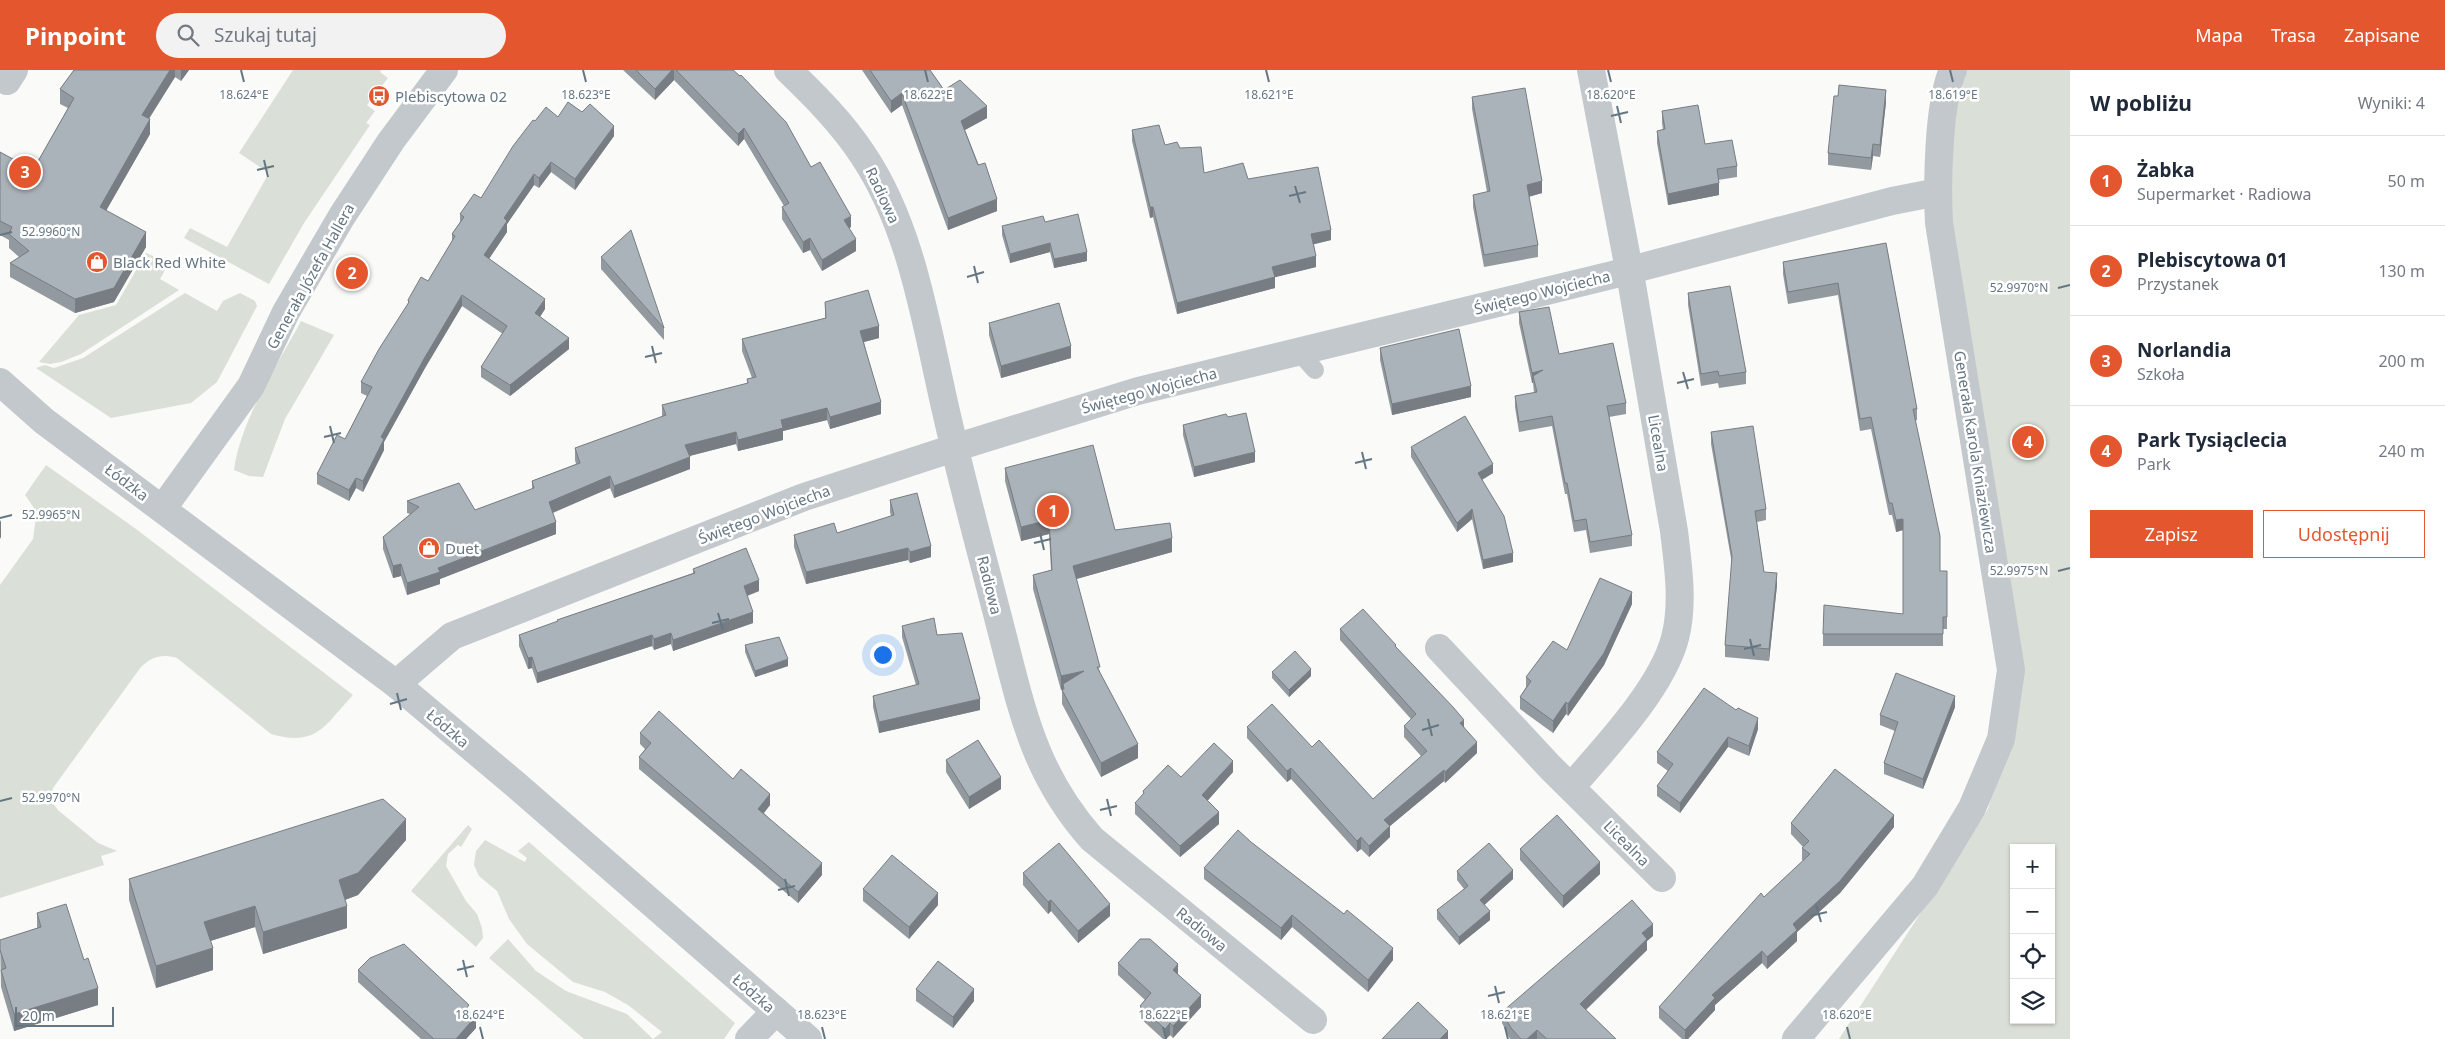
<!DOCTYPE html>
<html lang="pl">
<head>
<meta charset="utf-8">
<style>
  body { margin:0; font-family:"Noto Sans",sans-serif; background:#f2f2f3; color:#1f2937 }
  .controls { position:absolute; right:15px; bottom:15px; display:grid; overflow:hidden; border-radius:0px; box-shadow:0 1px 4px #0004 }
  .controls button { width:45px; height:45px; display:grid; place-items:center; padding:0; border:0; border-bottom:1px solid #e0e1e3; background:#fff; color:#1f2937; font:25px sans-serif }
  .scale { position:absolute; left:15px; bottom:12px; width:99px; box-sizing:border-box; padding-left:5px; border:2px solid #657683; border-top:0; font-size:14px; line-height:18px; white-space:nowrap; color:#657683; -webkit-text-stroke:4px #fff; paint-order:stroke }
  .you { position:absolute; left:882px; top:584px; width:18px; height:18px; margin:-12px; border:4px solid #fff; border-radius:50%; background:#1a73e8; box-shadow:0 0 0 8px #1a73e833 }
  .badge { display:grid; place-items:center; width:32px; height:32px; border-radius:50%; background:#e4572e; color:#fff; font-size:16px; font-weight:700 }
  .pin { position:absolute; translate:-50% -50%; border:2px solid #fff; box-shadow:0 1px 5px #0006 }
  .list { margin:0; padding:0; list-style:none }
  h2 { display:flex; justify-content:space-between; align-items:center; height:65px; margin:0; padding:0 20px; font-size:21px }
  h2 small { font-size:16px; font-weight:400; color:#747a83 }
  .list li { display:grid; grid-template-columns:32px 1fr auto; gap:15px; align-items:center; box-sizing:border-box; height:90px; padding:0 20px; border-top:1px solid #e0e1e3 }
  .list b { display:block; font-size:19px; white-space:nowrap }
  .list p { margin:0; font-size:16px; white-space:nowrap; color:#747a83 }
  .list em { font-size:16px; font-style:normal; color:#747a83 }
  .actions { display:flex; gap:10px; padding:15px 20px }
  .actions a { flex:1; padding:11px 0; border:1px solid #e4572e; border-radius:0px; text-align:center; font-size:18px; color:#e4572e }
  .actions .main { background:#e4572e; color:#fff }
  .icon { flex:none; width:28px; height:28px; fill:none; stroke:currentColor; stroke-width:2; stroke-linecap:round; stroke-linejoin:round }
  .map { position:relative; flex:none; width:2070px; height:969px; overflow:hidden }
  header { display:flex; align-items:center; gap:30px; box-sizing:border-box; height:70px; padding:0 25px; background:#e4572e; color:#fff }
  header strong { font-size:24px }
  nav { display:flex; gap:28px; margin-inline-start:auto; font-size:18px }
  .search { width:350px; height:45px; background:#f2f2f3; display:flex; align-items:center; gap:12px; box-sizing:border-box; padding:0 18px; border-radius:28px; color:#747a83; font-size:19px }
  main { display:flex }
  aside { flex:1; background:#fff }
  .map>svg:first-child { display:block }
  .green { fill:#dadfd7; fill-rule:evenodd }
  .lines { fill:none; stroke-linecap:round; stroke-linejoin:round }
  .service { stroke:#c3c8cc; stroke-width:18 }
  .minor { stroke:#c3c8cc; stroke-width:28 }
  .tertiary { stroke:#c3c8cc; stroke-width:28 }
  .wall { fill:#929a9f }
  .shaded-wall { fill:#777d82 }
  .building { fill:#aab3b9; stroke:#777d82 }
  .ticks { fill:none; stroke:#657683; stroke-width:2 }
  .labels { text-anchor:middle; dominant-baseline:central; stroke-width:5; stroke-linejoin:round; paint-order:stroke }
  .poi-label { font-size:15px; fill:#657683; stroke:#fff; text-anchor:start }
  .street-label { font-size:15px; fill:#657683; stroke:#fff }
  .ticks-label { font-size:12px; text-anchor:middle; fill:#657683; stroke:#fff; stroke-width:5; stroke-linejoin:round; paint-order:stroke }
</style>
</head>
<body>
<header>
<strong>Pinpoint</strong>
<div class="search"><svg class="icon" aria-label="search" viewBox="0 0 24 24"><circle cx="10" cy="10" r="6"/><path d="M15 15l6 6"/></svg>Szukaj tutaj</div>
<nav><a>Mapa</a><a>Trasa</a><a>Zapisane</a></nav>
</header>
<main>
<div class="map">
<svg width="2070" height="969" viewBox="0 0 2070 969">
  <rect width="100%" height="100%" fill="#fafaf8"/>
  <path class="green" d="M 293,0 L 381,0 L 380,2 L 388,8 L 367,35 L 375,41 L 366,53 L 370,55 L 304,153 L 269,214 L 184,168 L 190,158 L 227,177 L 269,103 L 239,83 Z
    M 1964,0 L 2070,0 L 2070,969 L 1839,969 L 1988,739 L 2024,601 L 1949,143 L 1956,12 ZM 2014,778 L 2051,778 L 2051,950 L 2014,950 Z
    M 146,183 L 169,193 L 160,209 L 179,220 L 81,284 L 61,292 L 50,294 L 39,292 L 79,245 L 116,235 Z
    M 185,223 L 217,241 L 223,231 L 240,223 L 255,231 L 257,236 L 217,312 L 191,333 L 111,348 L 36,298 L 45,295 L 54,298 L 83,288 Z
    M 301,251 L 334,265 L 285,349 L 263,407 L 249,406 L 234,400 C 241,349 277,296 301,251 Z
    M 46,395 L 136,459 L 353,625 C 324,656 317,677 271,664 L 177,588 C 162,584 153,586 141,597 L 53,718 C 51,728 52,733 59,741 L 98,773 L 117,781 L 101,786 L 104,795 L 0,828 L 0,515 L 33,469 L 36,447 L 34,438 L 25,425 Z
    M 468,755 L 472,759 L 461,777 L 458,775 L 448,784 L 446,796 L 466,831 L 477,844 L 482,858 L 483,868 L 476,877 L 411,821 Z
    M 485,770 L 525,792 L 527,788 L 518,781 L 529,772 L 735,953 L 724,969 L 653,969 L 662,962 L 628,935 L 605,922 L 573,912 L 527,874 L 509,849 L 497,821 L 479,806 L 474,795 L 476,781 Z
    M 508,869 L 536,901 L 566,921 L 627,944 L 653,969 L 584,969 L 489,888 Z"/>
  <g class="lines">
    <path class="service" d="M 1299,282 L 1315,300"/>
    <path class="minor" d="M 788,0 C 815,26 842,53 863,85 C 914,161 927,262 948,350 C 964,420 983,489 1001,559 C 1022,640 1034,704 1092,769 L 1313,950
      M 7,11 L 14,0
      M 1439,578 L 1550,697 L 1662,808
      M 396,614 L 452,566 L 804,427 L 954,378 L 1138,321 L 1612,205 L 1892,131 L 1938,122
      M 1571,717 C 1605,678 1662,618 1675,568 C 1684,534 1678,495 1674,461 L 1632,215 L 1591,0
      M 749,969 L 776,941
      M 1796,969 L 1925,816 L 1972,738 L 2001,669 L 2011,600 L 1939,153 C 1937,116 1938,32 1953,0"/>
    <path class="tertiary" d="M 0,312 L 44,351 L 396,614 L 515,714 L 808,969
      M 163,438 L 251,316 L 286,242 L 342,146 L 391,71 L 444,0"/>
  </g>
  <path class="wall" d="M 74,0 L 189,0 L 181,11 L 175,7 L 149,49 L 150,64 L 106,141 L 146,177 L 114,232 L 75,243 L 10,207 L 10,193 L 19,187 L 9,178 L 9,170 L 0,165 L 0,82 L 33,100 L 68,38 L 60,34 L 60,19 Z
    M 623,0 L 733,0 L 811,97 L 851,157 L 849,158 L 856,181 L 822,201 L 810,180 L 803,183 L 782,149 L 782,137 L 784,136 L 744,69 L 738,76 L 674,10 L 655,30 Z
    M 862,0 L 930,0 L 944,20 L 987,48 L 965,60 L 997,141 L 948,160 L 902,35 L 891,43 Z
    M 1472,27 L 1542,123 L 1529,127 L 1538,175 L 1538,187 L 1484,197 L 1473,137 L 1473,125 L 1487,122 L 1472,39 Z
    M 1886,32 L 1880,87 L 1873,86 L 1871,100 L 1828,95 L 1828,83 Z
    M 1662,41 L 1705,74 L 1737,96 L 1737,107 L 1718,110 L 1719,125 L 1668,135 L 1657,73 L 1657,61 L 1663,60 L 1662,53 Z
    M 558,47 L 614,66 L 575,120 L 551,102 L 539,118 L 534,115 L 507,154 L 507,162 L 489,189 L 545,239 L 540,247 L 569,279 L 510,326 L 481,307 L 481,297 L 503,264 L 462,236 L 425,298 L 384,372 L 384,380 L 363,422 L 356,418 L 349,431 L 317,414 L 317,404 L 345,369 L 367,326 L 361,323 L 361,312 L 408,235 L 408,230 L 428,211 L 452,171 L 452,164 L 460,152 L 460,144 L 481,128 L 535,51 Z
    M 1132,60 L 1165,75 L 1180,78 L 1204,103 L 1248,109 L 1331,170 L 1314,174 L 1316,197 L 1275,207 L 1275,218 L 1177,244 L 1153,147 L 1150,148 L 1132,71 Z
    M 1045,152 L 1087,191 L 1054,198 L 1050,182 L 1010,193 L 1002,165 L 1002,156 Z
    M 1886,173 L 1917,339 L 1917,350 L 1915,351 L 1940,501 L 1947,501 L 1947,559 L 1943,559 L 1943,576 L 1823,576 L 1823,564 L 1903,544 L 1903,460 L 1896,462 L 1892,445 L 1889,445 L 1871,359 L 1860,361 L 1838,225 L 1788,234 L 1783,204 L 1783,192 Z
    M 601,187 L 664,258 L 664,270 L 601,199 Z
    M 1688,223 L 1746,302 L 1746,314 L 1719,318 L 1718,313 L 1701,316 L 1688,235 Z
    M 825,232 L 879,268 L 864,272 L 881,344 L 830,359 L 827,350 L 783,361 L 783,370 L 738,381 L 736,374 L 690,386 L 690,399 L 614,428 L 610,418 L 553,443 L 556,464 L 440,509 L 440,514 L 407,525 L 401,506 L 393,508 L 383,479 L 383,467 L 410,444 L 407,443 L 407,431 L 475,440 L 532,419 L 532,411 L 576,394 L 575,390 L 575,378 L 662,347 L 662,335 L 747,314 L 747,309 L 752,308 L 742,281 L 742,269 L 825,248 Z
    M 1519,242 L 1559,284 L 1626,333 L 1626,344 L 1609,347 L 1632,465 L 1632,476 L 1590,483 L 1586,460 L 1574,462 L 1567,424 L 1565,424 L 1552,356 L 1519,362 L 1515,337 L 1515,326 L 1534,323 L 1533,313 L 1532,313 L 1519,253 Z
    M 989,253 L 1071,288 L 1001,308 L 989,265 Z
    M 1380,278 L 1471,327 L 1392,345 L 1380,290 Z
    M 1228,347 L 1255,392 L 1194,407 L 1183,365 L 1183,355 Z
    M 1711,362 L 1766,439 L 1766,450 L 1757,452 L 1764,502 L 1777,515 L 1769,591 L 1725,587 L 1725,575 L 1732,494 L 1711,374 Z
    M 1411,377 L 1493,403 L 1482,410 L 1513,492 L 1483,499 L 1472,449 L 1457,462 L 1411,387 Z
    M 1005,398 L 1115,460 L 1172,482 L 1076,509 L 1100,603 L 1138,688 L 1101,707 L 1062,634 L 1062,620 L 1063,619 L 1061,620 L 1033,519 L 1033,505 L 1051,500 L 1049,464 L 1021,471 L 1005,411 Z
    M 890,430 L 931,487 L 910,493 L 908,490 L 806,514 L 794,477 L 794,465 L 837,463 L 891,446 L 890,442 Z
    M 693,499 L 759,521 L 747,526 L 753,553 L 673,581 L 671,574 L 654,580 L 652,576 L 537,613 L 532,598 L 528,599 L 519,576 L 519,565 L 557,552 L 557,550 L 693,503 Z
    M 1632,534 L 1604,595 L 1568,646 L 1566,644 L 1553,663 L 1520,639 L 1520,627 L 1526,617 L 1526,607 L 1567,580 Z
    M 902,556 L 937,565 L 980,640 L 879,663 L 873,637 L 873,626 L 916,615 L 902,567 Z
    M 1340,559 L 1396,578 L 1464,657 L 1477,683 L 1445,713 L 1444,711 L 1390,756 L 1390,767 L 1369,787 L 1361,779 L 1357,782 L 1291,709 L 1287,712 L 1247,668 L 1247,657 L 1312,677 L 1373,729 L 1421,686 L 1404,667 L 1404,656 L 1411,649 L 1340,570 Z
    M 745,575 L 788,596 L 755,607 L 745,582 Z
    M 1272,602 L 1311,606 L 1289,627 L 1272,608 Z
    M 1955,637 L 1923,719 L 1884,704 L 1884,693 L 1895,661 L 1880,655 L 1880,645 Z
    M 1758,659 L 1749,686 L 1728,677 L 1680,743 L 1657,726 L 1657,716 L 1668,701 L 1657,693 L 1657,682 Z
    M 640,663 L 733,709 L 770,735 L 764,743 L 822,805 L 798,833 L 639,699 L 639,687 L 645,679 L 640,674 Z
    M 946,690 L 1001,719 L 969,739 L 946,702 Z
    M 1233,702 L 1207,731 L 1219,754 L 1180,787 L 1135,744 L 1135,733 L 1143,725 L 1143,721 L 1181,707 Z
    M 1791,753 L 1894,757 L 1840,823 L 1797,862 L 1797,871 L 1767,899 L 1762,893 L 1715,935 L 1715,940 L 1688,969 L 1682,969 L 1659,948 L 1659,937 L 1764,827 L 1803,791 L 1802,790 L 1802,778 L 1803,777 L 1791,764 Z
    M 406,770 L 358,825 L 345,830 L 347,858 L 263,884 L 255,857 L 210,871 L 213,900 L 156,918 L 129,830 L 129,809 Z
    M 1251,772 L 1393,890 L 1368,922 L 1292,857 L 1281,870 L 1204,809 L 1204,798 Z
    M 1520,779 L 1600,804 L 1563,838 L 1520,790 Z
    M 1457,801 L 1513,809 L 1484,835 L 1490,850 L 1459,875 L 1437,849 L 1437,840 L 1464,819 L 1457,810 Z
    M 1023,803 L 1110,846 L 1078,873 L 1051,841 L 1048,844 L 1023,815 Z
    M 863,819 L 938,835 L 909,869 L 863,831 Z
    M 37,843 L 98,935 L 14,961 L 1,917 L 0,870 L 37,858 Z
    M 1653,866 L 1647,871 L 1647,880 L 1586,940 L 1616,969 L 1510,969 L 1502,953 L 1502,942 Z
    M 1118,893 L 1178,904 L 1201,937 L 1173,968 L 1170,965 L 1166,969 L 1163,969 L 1140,948 L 1140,936 L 1145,930 L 1118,905 Z
    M 358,900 L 469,941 L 476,958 L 466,969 L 421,969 L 358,912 Z
    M 916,919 L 974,931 L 953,958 L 916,931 Z"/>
  <path class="shaded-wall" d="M 170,0 L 175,0 L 175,7 L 142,59 L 142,45 Z
    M 181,0 L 189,0 L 181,11 Z
    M 672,0 L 674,0 L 674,10 L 655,30 L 655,19 Z
    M 1886,20 L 1886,32 L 1880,87 L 1880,75 Z
    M 902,23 L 902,35 L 891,43 L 891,31 Z
    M 987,36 L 987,48 L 961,62 L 961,51 Z
    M 150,49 L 150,64 L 100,151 L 100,137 Z
    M 614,56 L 614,66 L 575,120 L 575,109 Z
    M 744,58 L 744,69 L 738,76 L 738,64 Z
    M 1873,74 L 1873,86 L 1871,100 L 1871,88 Z
    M 551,92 L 551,102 L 539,118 L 539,108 Z
    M 534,104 L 534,115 L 507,154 L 507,162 L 484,196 L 484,185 L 504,148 Z
    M 1542,111 L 1542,123 L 1527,127 L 1527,115 Z
    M 1719,113 L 1719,125 L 1668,135 L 1668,124 Z
    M 997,129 L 997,141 L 948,160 L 948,148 Z
    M 1150,137 L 1153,137 L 1153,147 L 1150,148 Z
    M 851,146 L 851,157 L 844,161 L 844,150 Z
    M 1331,160 L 1331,170 L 1311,175 L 1311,164 Z
    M 146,162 L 146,177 L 114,232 L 75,243 L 75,229 Z
    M 810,168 L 810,180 L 803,183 L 803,172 Z
    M 856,169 L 856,181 L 822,201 L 822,190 Z
    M 1050,173 L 1050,182 L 1010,193 L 1010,184 Z
    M 1087,182 L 1087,191 L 1054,198 L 1054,189 Z
    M 1316,186 L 1316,197 L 1272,208 L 1272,197 Z
    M 1275,207 L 1275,218 L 1177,244 L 1177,233 Z
    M 462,225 L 462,236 L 425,298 L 384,372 L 384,380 L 363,422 L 363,411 L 381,367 L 425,287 Z
    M 545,229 L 545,239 L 535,254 L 535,243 Z
    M 879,256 L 879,268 L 860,273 L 860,261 Z
    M 569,268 L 569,279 L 510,326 L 510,315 Z
    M 1071,276 L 1071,288 L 1001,308 L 1001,296 Z
    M 1543,300 L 1533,306 L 1533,313 L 1532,313 L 1532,303 Z
    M 1471,316 L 1471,327 L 1392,345 L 1392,334 Z
    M 881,332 L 881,344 L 830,359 L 830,347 Z
    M 827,338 L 827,350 L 783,361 L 783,370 L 738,381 L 738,370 L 781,350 Z
    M 736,362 L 736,374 L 685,387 L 685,375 Z
    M 1255,382 L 1255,392 L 1194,407 L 1194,397 Z
    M 690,387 L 690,399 L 614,428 L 614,416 Z
    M 1493,394 L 1493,403 L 1478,412 L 1478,403 Z
    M 610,406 L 610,418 L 549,444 L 549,432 Z
    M 356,408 L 356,418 L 349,431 L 349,420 Z
    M 1472,439 L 1472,449 L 1457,462 L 1457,453 Z
    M 1903,449 L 1903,460 L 1896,462 L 1896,450 Z
    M 1,450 L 1,467 L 0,469 L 0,452 Z
    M 1049,450 L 1049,464 L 1021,471 L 1021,457 Z
    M 556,452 L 556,464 L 440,509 L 440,514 L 407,525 L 407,513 L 438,498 Z
    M 1172,468 L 1172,482 L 1073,510 L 1073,496 Z
    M 931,476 L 931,487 L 910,493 L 910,482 Z
    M 908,478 L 908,490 L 806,514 L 806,502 Z
    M 1513,483 L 1513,492 L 1483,499 L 1483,490 Z
    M 401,494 L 401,506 L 393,508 L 393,496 Z
    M 1777,503 L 1777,515 L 1769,591 L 1769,579 Z
    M 759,510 L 759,521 L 744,527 L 744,516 Z
    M 1632,522 L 1632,534 L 1604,595 L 1568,646 L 1568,634 Z
    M 753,542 L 753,553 L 673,581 L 673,570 Z
    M 671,563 L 671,574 L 654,580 L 654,569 Z
    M 652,565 L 652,576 L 537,613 L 537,603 Z
    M 532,587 L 532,598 L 528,599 L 528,588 Z
    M 788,589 L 788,596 L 755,607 L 755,601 Z
    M 1311,599 L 1311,606 L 1289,627 L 1289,620 Z
    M 1084,601 L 1063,614 L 1063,619 L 1061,620 L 1061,606 Z
    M 1955,626 L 1955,637 L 1923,719 L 1923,709 Z
    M 980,629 L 980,640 L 879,663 L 879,652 Z
    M 1566,632 L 1566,644 L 1553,663 L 1553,651 Z
    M 1758,648 L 1758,659 L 1749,686 L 1749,676 Z
    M 1464,650 L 1464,661 L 1460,653 Z
    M 1728,667 L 1728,677 L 1680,743 L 1680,733 Z
    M 1477,672 L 1477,683 L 1445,713 L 1445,702 Z
    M 1138,674 L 1138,688 L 1101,707 L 1101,693 Z
    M 1233,691 L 1233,702 L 1202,737 L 1202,725 Z
    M 1291,698 L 1291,709 L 1287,712 L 1287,701 Z
    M 1444,700 L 1444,711 L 1384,761 L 1384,750 Z
    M 1001,707 L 1001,719 L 969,739 L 969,727 Z
    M 770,724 L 770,735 L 758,750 L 758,739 Z
    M 1219,742 L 1219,754 L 1180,787 L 1180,776 Z
    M 1894,745 L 1894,757 L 1840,823 L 1797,862 L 1797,871 L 1767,899 L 1767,887 L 1793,854 Z
    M 406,749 L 406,770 L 358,825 L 339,832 L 339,810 Z
    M 1390,756 L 1390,767 L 1369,787 L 1369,776 Z
    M 1361,767 L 1361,779 L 1357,782 L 1357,771 Z
    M 1600,792 L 1600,804 L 1563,838 L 1563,826 Z
    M 822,793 L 822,805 L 798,833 L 798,822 Z
    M 1513,800 L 1513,809 L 1480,839 L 1480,830 Z
    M 938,823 L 938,835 L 909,869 L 909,857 Z
    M 1051,830 L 1051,841 L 1048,844 L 1048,832 Z
    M 1110,834 L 1110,846 L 1078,873 L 1078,861 Z
    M 255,836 L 255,857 L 204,873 L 204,852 Z
    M 347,836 L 347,858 L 263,884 L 263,862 Z
    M 1490,841 L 1490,850 L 1459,875 L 1459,867 Z
    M 1292,845 L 1292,857 L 1281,870 L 1281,858 Z
    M 1653,854 L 1653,866 L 1647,871 L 1647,880 L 1580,945 L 1580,934 L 1642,863 Z
    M 213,878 L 213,900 L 156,918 L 156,896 Z
    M 1393,878 L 1393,890 L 1368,922 L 1368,910 Z
    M 1762,881 L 1762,893 L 1715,935 L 1715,940 L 1688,969 L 1685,969 L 1685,960 L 1712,925 Z
    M 1178,894 L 1178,906 L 1173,900 Z
    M 98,918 L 98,935 L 14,961 L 14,944 Z
    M 974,919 L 974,931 L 953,958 L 953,947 Z
    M 1201,925 L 1201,937 L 1173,968 L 1173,956 Z
    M 476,946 L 476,958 L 466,969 L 456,969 Z
    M 1170,953 L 1170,965 L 1166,969 L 1165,969 L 1165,959 Z
    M 1537,960 L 1537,969 L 1527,969 Z
    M 1448,961 L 1448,969 L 1440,969 Z"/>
  <path class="building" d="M 74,0 L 170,0 L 142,45 L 150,49 L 100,137 L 146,162 L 114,218 L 75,229 L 10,193 L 29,181 L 9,164 L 12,157 L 0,151 L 0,82 L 33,100 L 74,28 L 60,19 Z
    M 636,0 L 672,0 L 655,19 Z
    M 676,0 L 733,0 L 740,6 L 741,5 L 786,52 L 811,97 L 820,92 L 851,146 L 844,150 L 856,169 L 822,190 L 810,168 L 803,172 L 782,137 L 789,133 L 744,58 L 738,64 Z
    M 870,0 L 930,0 L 944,20 L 960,10 L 987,36 L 961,51 L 978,95 L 985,93 L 997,129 L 948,148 L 902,23 L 891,31 Z
    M 1839,15 L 1886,20 L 1880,75 L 1873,74 L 1871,88 L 1828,83 L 1834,26 L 1838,26 Z
    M 1525,18 L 1542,111 L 1527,115 L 1538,175 L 1484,185 L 1473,125 L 1490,121 L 1472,27 Z
    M 568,32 L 582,42 L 590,34 L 614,56 L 575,109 L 551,92 L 539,108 L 534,104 L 504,148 L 507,151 L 484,185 L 545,229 L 535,243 L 569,268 L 510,315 L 481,297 L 507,256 L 462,225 L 425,287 L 381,367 L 384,369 L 363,411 L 356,408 L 349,420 L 317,404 L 337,365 L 345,369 L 372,317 L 361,312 L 379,279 L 409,232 L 408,230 L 421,207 L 428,211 L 455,166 L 452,164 L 464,147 L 460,144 L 474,124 L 481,128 L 513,76 L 533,50 L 535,51 L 546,37 L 558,47 Z
    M 1698,35 L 1705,74 L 1732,70 L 1737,96 L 1717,99 L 1719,113 L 1668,124 L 1657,61 L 1665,59 L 1662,41 Z
    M 1159,55 L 1165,75 L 1177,72 L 1180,78 L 1201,77 L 1204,103 L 1243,93 L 1248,109 L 1318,97 L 1331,160 L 1311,164 L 1316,186 L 1272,197 L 1275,207 L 1177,233 L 1153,137 L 1150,137 L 1132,60 Z
    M 1078,144 L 1087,182 L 1054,189 L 1050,173 L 1010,184 L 1002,156 L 1043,146 L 1045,152 Z
    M 631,160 L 664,258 L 601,187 Z
    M 1886,173 L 1917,339 L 1913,339 L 1940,466 L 1940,501 L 1947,501 L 1947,547 L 1943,547 L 1943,564 L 1823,564 L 1824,535 L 1903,544 L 1903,449 L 1896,450 L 1892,433 L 1889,433 L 1871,347 L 1860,349 L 1838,213 L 1788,222 L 1783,192 Z
    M 1730,216 L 1746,302 L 1719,306 L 1718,301 L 1701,304 L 1688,223 Z
    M 868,220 L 879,256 L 860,261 L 881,332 L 830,347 L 827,338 L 781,350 L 783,358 L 738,370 L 736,362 L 685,375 L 690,387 L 614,416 L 610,406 L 549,432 L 556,452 L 438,498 L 440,502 L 407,513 L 401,494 L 393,496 L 383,467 L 419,437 L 407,431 L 459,413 L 475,440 L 534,418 L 532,411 L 580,393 L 575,378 L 666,345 L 662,335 L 748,313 L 747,309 L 756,307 L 742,269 L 826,248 L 825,232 Z
    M 1059,233 L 1071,276 L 1001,296 L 989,253 Z
    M 1549,237 L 1559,284 L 1613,273 L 1626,333 L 1607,336 L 1632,465 L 1590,472 L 1586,449 L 1574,451 L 1567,413 L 1565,413 L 1552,346 L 1519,352 L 1515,326 L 1537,322 L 1533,306 L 1543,300 L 1532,303 L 1519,242 Z
    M 1459,259 L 1471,316 L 1392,334 L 1380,278 Z
    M 1246,343 L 1255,382 L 1194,397 L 1183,355 L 1226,344 L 1228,347 Z
    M 1465,346 L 1493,394 L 1478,403 L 1504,446 L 1513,483 L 1483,490 L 1472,439 L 1457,453 L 1411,377 Z
    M 1753,356 L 1766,439 L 1755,441 L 1764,502 L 1777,503 L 1769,579 L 1725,575 L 1732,486 L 1711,362 Z
    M 1093,375 L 1115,460 L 1170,453 L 1172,468 L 1073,496 L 1100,597 L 1097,597 L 1138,674 L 1101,693 L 1062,620 L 1064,619 L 1063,614 L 1084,601 L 1061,606 L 1033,505 L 1052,500 L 1049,450 L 1021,457 L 1005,398 Z
    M 917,423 L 931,476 L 910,482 L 908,478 L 806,502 L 794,465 L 834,453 L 837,463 L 894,445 L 890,430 Z
    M 746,478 L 759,510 L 744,516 L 753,542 L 673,570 L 671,563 L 654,569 L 652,565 L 537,603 L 532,587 L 528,588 L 519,565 L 558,551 L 557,550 L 695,503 L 693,499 Z
    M 1600,508 L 1632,522 L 1604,583 L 1568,634 L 1566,632 L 1553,651 L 1520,627 L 1531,611 L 1526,607 L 1553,571 L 1567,580 Z
    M 1363,539 L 1396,575 L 1395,576 L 1453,637 L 1464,650 L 1460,653 L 1477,672 L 1445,702 L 1444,700 L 1384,750 L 1390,756 L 1369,776 L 1361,767 L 1357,771 L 1291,698 L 1287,701 L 1247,657 L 1272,634 L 1312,677 L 1319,670 L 1373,729 L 1427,681 L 1404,656 L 1416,644 L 1340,559 Z
    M 934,548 L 937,565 L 962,563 L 980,629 L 879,652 L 873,626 L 919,614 L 902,556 Z
    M 779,567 L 788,589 L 755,601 L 745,575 Z
    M 1295,581 L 1311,599 L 1289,620 L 1272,602 Z
    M 1896,603 L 1955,626 L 1923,709 L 1884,693 L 1898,652 L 1880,645 Z
    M 1704,618 L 1736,640 L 1738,638 L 1758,648 L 1749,676 L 1728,667 L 1680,733 L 1657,716 L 1673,694 L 1657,682 Z
    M 659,641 L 733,709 L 741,699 L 770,724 L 758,739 L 822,793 L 798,822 L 639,687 L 651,673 L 640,663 Z
    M 978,670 L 1001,707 L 969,727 L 946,690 Z
    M 1214,673 L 1233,691 L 1202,725 L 1219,742 L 1180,776 L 1135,733 L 1144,723 L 1143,721 L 1168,695 L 1181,707 Z
    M 1835,699 L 1894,745 L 1840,811 L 1793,854 L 1797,860 L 1767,887 L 1762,881 L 1712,925 L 1715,928 L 1685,960 L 1659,937 L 1761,823 L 1764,827 L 1810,784 L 1802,778 L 1809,771 L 1791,753 Z
    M 383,729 L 406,749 L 358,803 L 339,810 L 347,836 L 263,862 L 255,836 L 204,852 L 213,878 L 156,896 L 129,809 Z
    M 1557,745 L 1600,792 L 1563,826 L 1520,779 Z
    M 1238,760 L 1251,772 L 1344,844 L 1347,840 L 1393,878 L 1368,910 L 1292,845 L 1281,858 L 1204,798 Z
    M 1059,773 L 1110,834 L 1078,861 L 1051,830 L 1048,832 L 1023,803 Z
    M 1489,773 L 1513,800 L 1480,830 L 1490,841 L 1459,867 L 1437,840 L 1468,816 L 1457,801 Z
    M 892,785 L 938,823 L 909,857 L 863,819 Z
    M 1632,830 L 1653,854 L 1642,863 L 1647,869 L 1580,934 L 1616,969 L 1547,969 L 1537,960 L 1527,969 L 1521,969 L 1511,958 L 1502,942 Z
    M 66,834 L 84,890 L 88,888 L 98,918 L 14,944 L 1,900 L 6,898 L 0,880 L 0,870 L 41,857 L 37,843 Z
    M 1140,869 L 1150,869 L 1178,894 L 1173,900 L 1201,925 L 1173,956 L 1170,953 L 1165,959 L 1140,936 L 1151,923 L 1118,893 Z
    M 404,874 L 469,935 L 466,939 L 476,946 L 456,969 L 434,969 L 358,900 L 370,888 Z
    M 938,891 L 974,919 L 953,947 L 916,919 Z
    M 1418,932 L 1448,961 L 1440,969 L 1382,969 Z"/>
  <path class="ticks" d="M 241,0 L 244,12M 583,0 L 586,12M 925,0 L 928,12M 1266,0 L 1269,12M 1608,0 L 1611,12M 1950,0 L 1953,12M 1617,36 L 1621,53M 1611,46 L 1628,42M 264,90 L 268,107M 257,100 L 274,96M 1295,116 L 1300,133M 1289,126 L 1306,122M 0,165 L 12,162M 974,196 L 978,213M 967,207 L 984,202M 2058,218 L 2070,215M 652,276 L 656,293M 645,287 L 662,283M 1683,302 L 1688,319M 1677,313 L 1694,309M 330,356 L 334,373M 324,367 L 341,363M 1362,382 L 1366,399M 1355,393 L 1372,389M 0,448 L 12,445M 1040,463 L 1044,480M 1034,473 L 1051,469M 2058,501 L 2070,498M 718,543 L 723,560M 712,553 L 729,549M 1750,569 L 1754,586M 1744,579 L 1761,575M 397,623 L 401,640M 390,634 L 407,629M 1428,649 L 1432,666M 1422,660 L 1439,655M 1107,729 L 1111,746M 0,731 L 12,728M 1100,740 L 1117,736M 785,809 L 789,826M 778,820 L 795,816M 1816,835 L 1821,852M 1810,846 L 1827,842M 463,890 L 467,907M 457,900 L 474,896M 1495,916 L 1499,933M 1488,926 L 1505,922M 480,957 L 483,969M 822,957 L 825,969M 1163,957 L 1166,969M 1505,957 L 1508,969M 1847,957 L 1850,969"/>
  <defs>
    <g id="bus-disc" transform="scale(1.125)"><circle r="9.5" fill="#e4572e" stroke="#fff"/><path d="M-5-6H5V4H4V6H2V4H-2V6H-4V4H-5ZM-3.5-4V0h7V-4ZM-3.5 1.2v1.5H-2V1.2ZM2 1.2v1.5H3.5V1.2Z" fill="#fff"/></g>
    <g id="shop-disc" transform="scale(1.125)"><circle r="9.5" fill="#e4572e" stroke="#fff"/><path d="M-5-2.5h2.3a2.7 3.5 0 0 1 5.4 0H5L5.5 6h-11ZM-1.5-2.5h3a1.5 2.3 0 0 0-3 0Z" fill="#fff"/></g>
  </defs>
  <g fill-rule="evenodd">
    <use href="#bus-disc" x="379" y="26"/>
    <use href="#shop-disc" x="97" y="192"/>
    <use href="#shop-disc" x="429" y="478"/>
  </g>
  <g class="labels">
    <g class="poi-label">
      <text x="395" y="26">Plebiscytowa 02</text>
      <text x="113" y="192">Black Red White</text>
      <text x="445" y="478">Duet</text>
    </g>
    <g class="street-label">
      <text transform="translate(883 125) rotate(65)">Radiowa</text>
      <text transform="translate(310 206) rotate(-61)">Generała Józefa Hallera</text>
      <text transform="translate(1542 222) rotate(-14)">Świętego Wojciecha</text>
      <text transform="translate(1149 320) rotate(-15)">Świętego Wojciecha</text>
      <text transform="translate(1659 373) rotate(80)">Licealna</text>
      <text transform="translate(1976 382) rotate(81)">Generała Karola Kniaziewicza</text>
      <text transform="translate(127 412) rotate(37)">Łódzka</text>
      <text transform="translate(764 444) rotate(-21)">Świętego Wojciecha</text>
      <text transform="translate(990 515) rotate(76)">Radiowa</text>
      <text transform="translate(448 658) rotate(40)">Łódzka</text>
      <text transform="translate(1627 773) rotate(45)">Licealna</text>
      <text transform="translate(1202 859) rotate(39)">Radiowa</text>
      <text transform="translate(754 923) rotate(41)">Łódzka</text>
    </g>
  </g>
  <g class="ticks-label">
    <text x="1953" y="29">18.619°E</text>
    <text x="244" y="29">18.624°E</text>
    <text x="586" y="29">18.623°E</text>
    <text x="928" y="29">18.622°E</text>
    <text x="1269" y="29">18.621°E</text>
    <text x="1611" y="29">18.620°E</text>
    <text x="51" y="166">52.9960°N</text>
    <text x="2019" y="222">52.9970°N</text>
    <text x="51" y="449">52.9965°N</text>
    <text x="2019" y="505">52.9975°N</text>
    <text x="51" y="732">52.9970°N</text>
    <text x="480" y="949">18.624°E</text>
    <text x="822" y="949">18.623°E</text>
    <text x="1163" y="949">18.622°E</text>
    <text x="1505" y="949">18.621°E</text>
    <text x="1847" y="949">18.620°E</text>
  </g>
</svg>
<div class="controls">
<button>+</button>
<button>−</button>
<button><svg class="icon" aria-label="locate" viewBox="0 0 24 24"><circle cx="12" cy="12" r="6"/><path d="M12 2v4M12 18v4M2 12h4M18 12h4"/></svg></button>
<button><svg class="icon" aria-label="layers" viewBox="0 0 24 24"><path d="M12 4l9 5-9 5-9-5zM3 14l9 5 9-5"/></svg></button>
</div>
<div class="scale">20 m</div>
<div class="you"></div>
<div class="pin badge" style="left:1053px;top:441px">1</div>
<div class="pin badge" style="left:352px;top:203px">2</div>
<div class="pin badge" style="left:25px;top:102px">3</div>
<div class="pin badge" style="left:2028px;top:372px">4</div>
</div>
<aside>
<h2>W pobliżu<small>Wyniki: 4</small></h2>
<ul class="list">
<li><span class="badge">1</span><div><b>Żabka</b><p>Supermarket · Radiowa</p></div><em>50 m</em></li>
<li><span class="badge">2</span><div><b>Plebiscytowa 01</b><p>Przystanek</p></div><em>130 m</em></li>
<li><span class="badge">3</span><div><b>Norlandia</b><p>Szkoła</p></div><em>200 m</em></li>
<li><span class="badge">4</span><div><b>Park Tysiąclecia</b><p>Park</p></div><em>240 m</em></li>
</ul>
<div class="actions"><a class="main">Zapisz</a><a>Udostępnij</a></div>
</aside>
</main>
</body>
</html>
